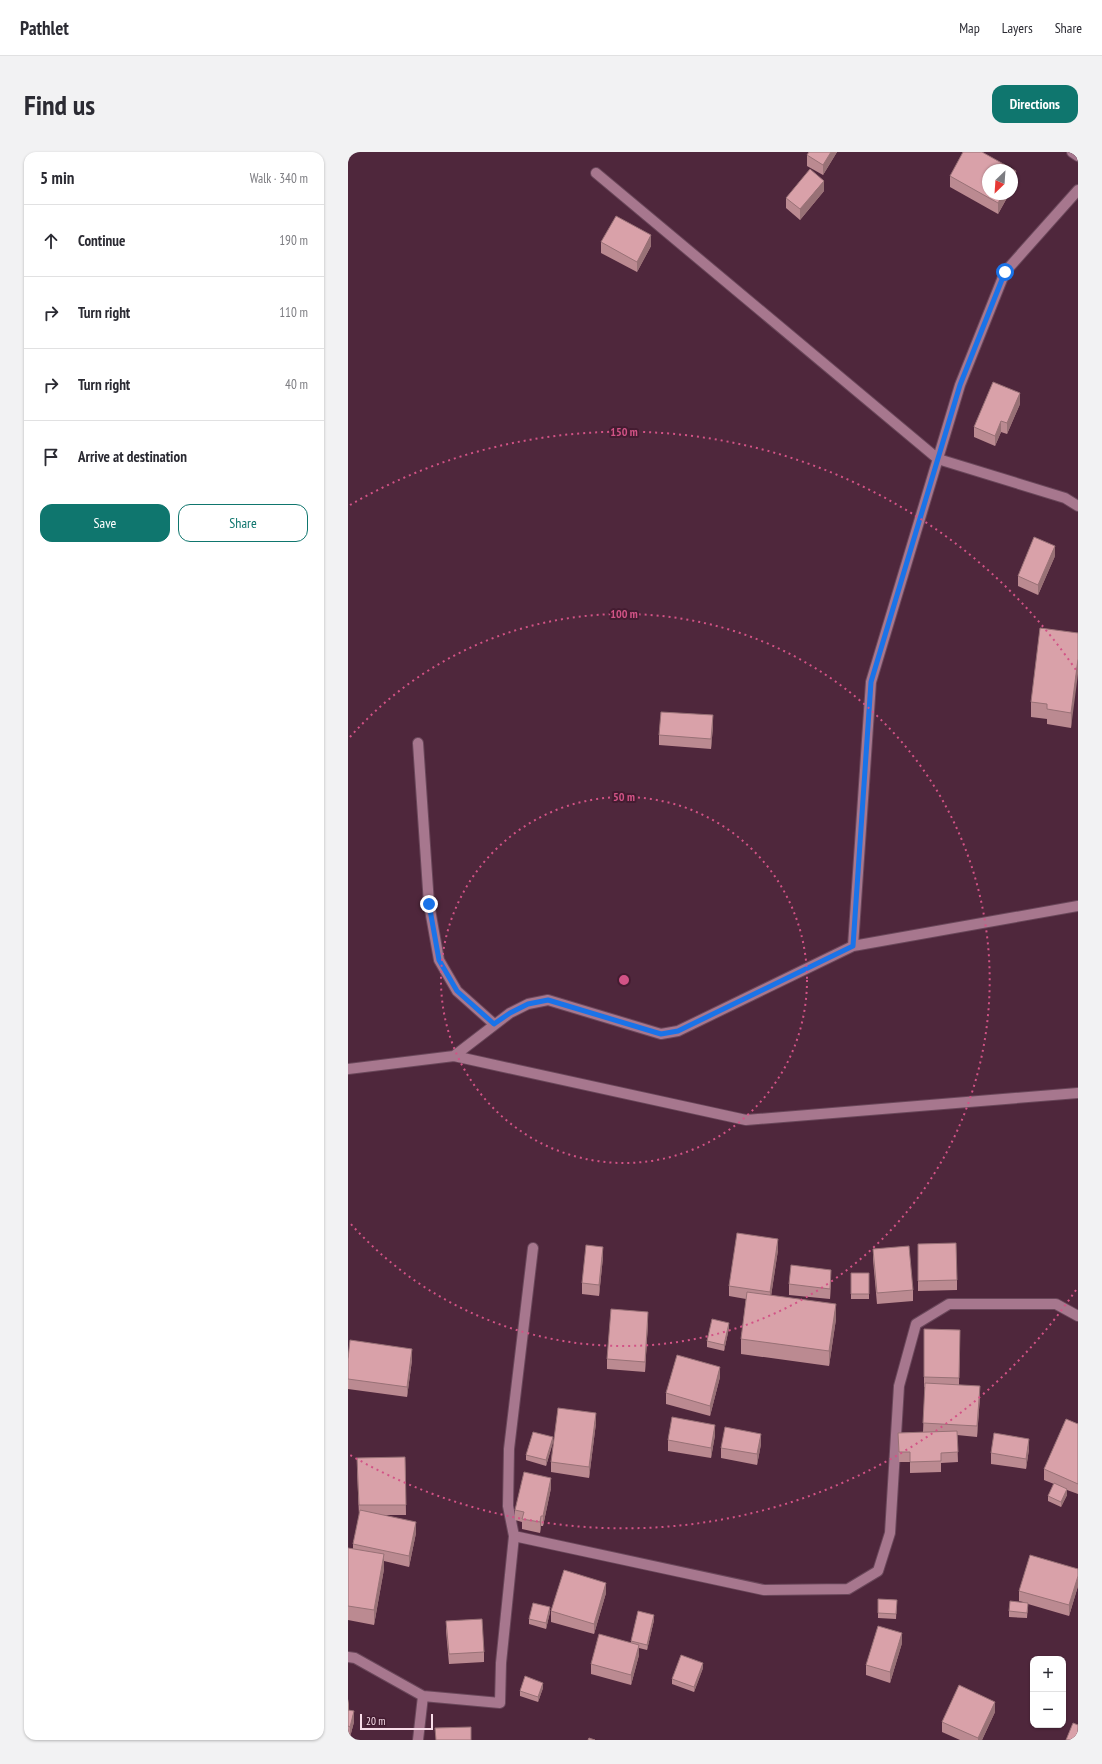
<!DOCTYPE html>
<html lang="en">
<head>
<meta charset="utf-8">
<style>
  body { margin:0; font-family:"PT Sans Narrow",sans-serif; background:#f2f2f3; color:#2b2b33 }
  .controls { position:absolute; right:12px; bottom:12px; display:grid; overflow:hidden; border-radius:8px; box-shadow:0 1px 3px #0004 }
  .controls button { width:36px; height:36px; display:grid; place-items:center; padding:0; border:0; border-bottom:1px solid #e1e1e2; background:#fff; color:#2b2b33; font:20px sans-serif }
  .compass { position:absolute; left:634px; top:12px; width:36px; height:36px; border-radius:50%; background:#fff; box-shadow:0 1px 3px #0004; rotate:205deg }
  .scale { position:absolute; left:12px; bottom:10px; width:73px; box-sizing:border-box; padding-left:4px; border:2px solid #f8dde9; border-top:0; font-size:11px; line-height:14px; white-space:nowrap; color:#f8dde9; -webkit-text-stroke:3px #441c31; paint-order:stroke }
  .stop { position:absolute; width:12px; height:12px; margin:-9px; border:3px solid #1a73e8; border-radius:50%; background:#fff }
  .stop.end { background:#1a73e8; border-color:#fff; box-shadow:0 1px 4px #0008 }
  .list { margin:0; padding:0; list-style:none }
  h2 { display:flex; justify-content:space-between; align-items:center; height:52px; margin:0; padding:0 16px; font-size:17px }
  h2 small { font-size:13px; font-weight:400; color:#7c7c81 }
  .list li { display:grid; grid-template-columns:26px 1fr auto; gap:12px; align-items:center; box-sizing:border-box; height:72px; padding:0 16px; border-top:1px solid #e1e1e2 }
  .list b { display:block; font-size:15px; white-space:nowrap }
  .list em { font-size:13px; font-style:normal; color:#7c7c81 }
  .actions { display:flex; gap:8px; padding:12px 16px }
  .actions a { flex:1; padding:9px 0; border:1px solid #0f766e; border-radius:12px; text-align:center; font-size:14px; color:#0f766e }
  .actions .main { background:#0f766e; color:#fff }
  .icon { flex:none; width:22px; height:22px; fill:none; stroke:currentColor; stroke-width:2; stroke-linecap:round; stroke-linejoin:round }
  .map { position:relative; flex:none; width:730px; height:1588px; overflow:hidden; border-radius:12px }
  header { display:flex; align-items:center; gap:24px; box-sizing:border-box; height:56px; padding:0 20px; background:#fff; border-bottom:1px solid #e1e1e2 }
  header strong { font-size:19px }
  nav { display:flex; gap:22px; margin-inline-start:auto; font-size:14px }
  .intro { display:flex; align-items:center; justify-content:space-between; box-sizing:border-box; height:96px; padding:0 24px }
  h1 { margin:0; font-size:28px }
  .button { padding:10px 18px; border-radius:12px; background:#0f766e; color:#fff; font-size:14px; font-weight:700 }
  main { display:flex; gap:24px; padding:0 24px }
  aside { flex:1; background:#fff; border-radius:12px; box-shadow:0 1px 3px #0004 }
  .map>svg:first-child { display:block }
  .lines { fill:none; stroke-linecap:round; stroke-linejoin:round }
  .minor-casing { stroke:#6a475a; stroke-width:12 }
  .minor { stroke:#a7778e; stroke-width:10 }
  .wall { fill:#bb8a91 }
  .shaded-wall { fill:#987176 }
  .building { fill:#d9a1a9; stroke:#987176 }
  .route { stroke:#1a73e8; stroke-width:5 }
  .ring { fill:none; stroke:#d25386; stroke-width:2; stroke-dasharray:2 4 }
  .centre { fill:#d25386; stroke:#441c31; stroke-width:2 }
  .ring-label { font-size:12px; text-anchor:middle; font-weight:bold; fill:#d25386; stroke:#441c31; stroke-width:4; stroke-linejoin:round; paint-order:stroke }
</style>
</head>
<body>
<header>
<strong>Pathlet</strong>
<nav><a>Map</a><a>Layers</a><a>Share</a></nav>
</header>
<div class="intro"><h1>Find us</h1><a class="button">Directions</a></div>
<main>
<aside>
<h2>5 min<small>Walk · 340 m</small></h2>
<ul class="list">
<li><svg class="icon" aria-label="ahead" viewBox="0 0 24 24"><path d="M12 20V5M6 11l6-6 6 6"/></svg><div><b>Continue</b></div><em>190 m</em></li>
<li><svg class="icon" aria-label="right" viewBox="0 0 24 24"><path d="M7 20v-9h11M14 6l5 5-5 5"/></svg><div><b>Turn right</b></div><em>110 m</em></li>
<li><svg class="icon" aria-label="right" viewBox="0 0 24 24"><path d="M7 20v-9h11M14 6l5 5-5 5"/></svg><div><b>Turn right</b></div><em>40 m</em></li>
<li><svg class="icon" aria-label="arrive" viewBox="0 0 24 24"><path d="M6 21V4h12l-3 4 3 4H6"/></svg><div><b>Arrive at destination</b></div></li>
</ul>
<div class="actions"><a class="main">Save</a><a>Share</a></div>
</aside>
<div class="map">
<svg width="730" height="1588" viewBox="0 0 730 1588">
  <rect width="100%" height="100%" fill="#4f273c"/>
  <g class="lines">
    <g class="minor-casing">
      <path id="minor" d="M 724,0 L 730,4
        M 248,21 L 590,307 L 717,346 L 730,354
        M 70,591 L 81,752 L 91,808 L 109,839 L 146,872
        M 505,794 L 523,530 L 612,233 L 657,120 L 730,38
        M 106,904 L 162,861 L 180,852 L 200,848 L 313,882 L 330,879 L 505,794 L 730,754
        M 0,917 L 106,904 L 398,968 L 730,941
        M 166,1384 L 416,1438 L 500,1437 L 530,1419 L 542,1381 L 551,1234 L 568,1172 L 601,1152 L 708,1152 L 730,1164
        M 0,1505 L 7,1506 L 75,1544 L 152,1551 L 153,1511 L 166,1384 L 160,1354 L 161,1297 L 185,1096
        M 70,1588 L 75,1544"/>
    </g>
    <use href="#minor" class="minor"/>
  </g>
  <path class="wall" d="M 461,0 L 489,0 L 475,23 L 459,14 L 459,3 Z
    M 602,24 L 668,30 L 650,62 L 602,35 Z
    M 476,39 L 452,68 L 438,56 L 438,46 Z
    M 253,90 L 303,94 L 289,120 L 253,101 Z
    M 672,252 L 659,282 L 653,280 L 647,294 L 626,285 L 626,275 Z
    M 707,404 L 690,443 L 670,434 L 670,424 Z
    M 730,481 L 723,576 L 699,572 L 699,567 L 683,565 L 683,550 Z
    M 365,574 L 363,597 L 311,593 L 311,583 Z
    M 570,1092 L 609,1128 L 609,1138 L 570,1139 Z
    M 525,1097 L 565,1138 L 565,1149 L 529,1152 L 525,1107 Z
    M 430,1098 L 423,1144 L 488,1167 L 481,1214 L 393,1202 L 393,1187 L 398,1147 L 381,1144 L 381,1134 Z
    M 255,1105 L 251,1144 L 234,1142 L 234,1131 Z
    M 503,1121 L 521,1121 L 521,1147 L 503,1147 Z
    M 483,1128 L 482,1147 L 441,1143 L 441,1132 Z
    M 300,1170 L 297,1220 L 259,1217 L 259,1207 Z
    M 381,1176 L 376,1199 L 359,1195 L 359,1189 Z
    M 576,1177 L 612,1178 L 611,1233 L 632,1244 L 629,1285 L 609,1283 L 610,1310 L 593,1311 L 593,1320 L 562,1321 L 562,1310 L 551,1310 L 550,1281 L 575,1280 L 577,1235 L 576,1235 Z
    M 0,1207 L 64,1208 L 59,1245 L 0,1237 Z
    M 372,1225 L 362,1264 L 318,1252 L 318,1241 Z
    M 248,1271 L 241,1326 L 203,1320 L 203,1310 Z
    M 730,1272 L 730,1342 L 719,1338 L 719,1343 L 713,1355 L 700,1349 L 700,1344 L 706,1332 L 696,1328 L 696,1317 Z
    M 367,1283 L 363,1306 L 320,1299 L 320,1288 Z
    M 205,1290 L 198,1314 L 178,1308 L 178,1303 Z
    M 413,1292 L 409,1313 L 373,1306 L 373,1296 Z
    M 681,1297 L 678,1317 L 643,1312 L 643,1301 Z
    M 57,1305 L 58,1363 L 36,1363 L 68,1381 L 61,1415 L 36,1409 L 36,1417 L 26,1473 L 0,1468 L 0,1396 L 5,1397 L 5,1392 L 11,1364 L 9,1317 Z
    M 203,1336 L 195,1374 L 193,1374 L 192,1381 L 174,1377 L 174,1370 L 167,1368 L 167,1358 Z
    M 730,1417 L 730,1434 L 721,1464 L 680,1452 L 679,1466 L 661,1465 L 661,1459 L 675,1450 L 671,1449 L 671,1439 Z
    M 258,1441 L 246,1482 L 203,1470 L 203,1459 Z
    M 530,1447 L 549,1448 L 548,1467 L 530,1466 Z
    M 202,1460 L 198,1477 L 181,1472 L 181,1467 Z
    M 306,1468 L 299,1498 L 291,1496 L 291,1503 L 283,1533 L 243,1522 L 243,1512 L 283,1491 L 283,1489 Z
    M 98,1469 L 136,1500 L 136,1510 L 101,1512 L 98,1479 Z
    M 554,1491 L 542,1531 L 518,1523 L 518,1513 Z
    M 355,1516 L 346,1540 L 324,1532 L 324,1527 Z
    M 195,1536 L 190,1550 L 172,1544 L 172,1539 Z
    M 0,1547 L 1,1558 L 6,1570 L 2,1585 L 0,1584 Z
    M 647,1560 L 634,1588 L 612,1588 L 594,1580 L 594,1570 Z"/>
  <path class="shaded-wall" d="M 483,0 L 489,0 L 475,23 L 475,13 Z
    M 668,19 L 668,30 L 664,37 L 664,27 Z
    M 476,29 L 476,39 L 452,68 L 452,57 Z
    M 655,42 L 661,42 L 650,62 L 650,51 Z
    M 303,83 L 303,94 L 289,120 L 289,110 Z
    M 672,241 L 672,252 L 659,282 L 659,271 Z
    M 653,269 L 653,280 L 647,294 L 647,284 Z
    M 707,394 L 707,404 L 690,443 L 690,433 Z
    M 730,507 L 730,522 L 723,576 L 723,561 Z
    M 365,563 L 365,574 L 363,597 L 363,587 Z
    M 430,1087 L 430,1098 L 422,1151 L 422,1140 Z
    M 255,1095 L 255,1105 L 251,1144 L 251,1133 Z
    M 483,1118 L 483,1128 L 482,1147 L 482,1137 Z
    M 488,1152 L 488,1167 L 481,1214 L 481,1199 Z
    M 300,1160 L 300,1170 L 297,1220 L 297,1210 Z
    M 381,1171 L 381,1176 L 376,1199 L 376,1193 Z
    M 64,1197 L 64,1208 L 59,1245 L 59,1235 Z
    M 372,1215 L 372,1225 L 362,1264 L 362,1254 Z
    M 632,1234 L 632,1244 L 629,1285 L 629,1274 Z
    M 248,1261 L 248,1271 L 241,1326 L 241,1315 Z
    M 367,1273 L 367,1283 L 363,1306 L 363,1296 Z
    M 413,1282 L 413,1292 L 409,1313 L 409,1302 Z
    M 205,1285 L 205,1290 L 198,1314 L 198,1308 Z
    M 681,1287 L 681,1297 L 678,1317 L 678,1307 Z
    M 203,1326 L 203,1336 L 195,1374 L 195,1364 Z
    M 719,1337 L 719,1343 L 713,1355 L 713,1350 Z
    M 193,1364 L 193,1374 L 192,1381 L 192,1370 Z
    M 68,1370 L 68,1381 L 61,1415 L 61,1404 Z
    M 36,1402 L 36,1417 L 26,1473 L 26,1458 Z
    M 730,1424 L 730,1434 L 721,1464 L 721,1453 Z
    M 258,1431 L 258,1441 L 246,1482 L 246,1472 Z
    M 202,1455 L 202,1460 L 198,1477 L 198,1471 Z
    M 306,1463 L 306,1468 L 299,1498 L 299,1493 Z
    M 554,1481 L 554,1491 L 542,1531 L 542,1520 Z
    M 291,1493 L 291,1503 L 283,1533 L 283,1523 Z
    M 355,1511 L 355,1516 L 346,1540 L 346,1535 Z
    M 195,1531 L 195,1536 L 190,1550 L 190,1545 Z
    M 1,1547 L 1,1558 L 0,1562 L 0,1552 Z
    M 647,1550 L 647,1560 L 634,1588 L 630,1588 L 630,1586 Z
    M 6,1559 L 6,1570 L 2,1585 L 2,1575 Z"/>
  <path class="building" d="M 461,0 L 483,0 L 475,13 L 459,3 Z
    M 615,0 L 634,0 L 668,19 L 664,27 L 664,18 L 640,18 L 640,42 L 655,42 L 650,51 L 602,24 Z
    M 462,17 L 476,29 L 452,57 L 438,46 Z
    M 268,64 L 303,83 L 289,110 L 253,90 Z
    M 645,230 L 672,241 L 659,271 L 653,269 L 647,284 L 626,275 Z
    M 686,385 L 707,394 L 690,433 L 670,424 Z
    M 692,476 L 730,481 L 730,507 L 723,561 L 699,557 L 699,552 L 683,550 Z
    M 313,560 L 365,563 L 363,587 L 311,583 Z
    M 389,1081 L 430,1087 L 422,1140 L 381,1134 Z
    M 608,1091 L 609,1128 L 570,1129 L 570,1092 Z
    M 238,1093 L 255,1095 L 251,1133 L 234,1131 Z
    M 561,1094 L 565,1138 L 529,1141 L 525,1097 Z
    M 443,1113 L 483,1118 L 482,1137 L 441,1132 Z
    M 503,1121 L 521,1121 L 521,1142 L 503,1142 Z
    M 399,1140 L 488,1152 L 481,1199 L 393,1187 Z
    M 263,1157 L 300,1160 L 297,1210 L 259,1207 Z
    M 364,1167 L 381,1171 L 376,1193 L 359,1189 Z
    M 576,1177 L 612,1178 L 611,1226 L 576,1225 Z
    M 2,1188 L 64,1197 L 59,1235 L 0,1227 L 0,1207 Z
    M 329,1203 L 372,1215 L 362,1254 L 318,1241 Z
    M 577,1231 L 632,1234 L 629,1274 L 575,1271 Z
    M 210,1256 L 248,1261 L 241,1315 L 203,1310 Z
    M 324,1265 L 367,1273 L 363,1296 L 320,1288 Z
    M 718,1267 L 730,1272 L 730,1332 L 696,1317 Z
    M 377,1275 L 413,1282 L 409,1302 L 373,1296 Z
    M 609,1279 L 610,1300 L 593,1301 L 593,1309 L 562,1310 L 562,1300 L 551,1300 L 550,1281 Z
    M 185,1280 L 205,1285 L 198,1308 L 178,1303 Z
    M 646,1281 L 681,1287 L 678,1307 L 643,1301 Z
    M 57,1305 L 58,1353 L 11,1353 L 9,1306 Z
    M 176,1320 L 203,1326 L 195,1364 L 193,1364 L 192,1370 L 174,1367 L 176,1360 L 167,1358 Z
    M 706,1331 L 719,1337 L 713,1350 L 700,1344 Z
    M 12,1358 L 68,1370 L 61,1404 L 5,1392 Z
    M 0,1396 L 36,1402 L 26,1458 L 0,1454 Z
    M 682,1403 L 730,1417 L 730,1424 L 721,1453 L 671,1439 Z
    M 216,1418 L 258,1431 L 246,1472 L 203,1459 Z
    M 530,1447 L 549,1448 L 548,1462 L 530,1461 Z
    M 662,1449 L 680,1451 L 679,1461 L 661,1459 Z
    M 185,1451 L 202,1455 L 198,1471 L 181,1467 Z
    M 290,1459 L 306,1463 L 299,1493 L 283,1489 Z
    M 134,1467 L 136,1500 L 101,1502 L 98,1469 Z
    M 530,1474 L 554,1481 L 542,1520 L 518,1513 Z
    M 251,1482 L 291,1493 L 283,1523 L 243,1512 Z
    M 333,1503 L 355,1511 L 346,1535 L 324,1527 Z
    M 177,1524 L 195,1531 L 190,1545 L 172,1539 Z
    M 611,1533 L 647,1550 L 630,1586 L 594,1570 Z
    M 0,1558 L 6,1559 L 2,1575 L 0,1574 Z
    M 725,1571 L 730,1573 L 730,1588 L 718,1588 Z
    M 123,1575 L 123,1588 L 88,1588 L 87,1576 Z
    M 241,1586 L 247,1588 L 240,1588 Z"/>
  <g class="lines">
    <path class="route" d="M 81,752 L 91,808 L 109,839 L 146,872 L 162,861 L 180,852 L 200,848 L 313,882 L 330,879 L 505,794 L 523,530 L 612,233 L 657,120"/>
  </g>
  <g class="ring">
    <circle cx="276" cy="828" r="183"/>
    <path d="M2 585A366 366 0 1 1 2 1071"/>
    <path d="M728 1138A548 548 0 0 1 2 1303M2 353A548 548 0 0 1 728 518"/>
  </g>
  <circle cx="276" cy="828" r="6" class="centre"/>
  <g class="ring-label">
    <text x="276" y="284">150 m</text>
    <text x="276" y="466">100 m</text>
    <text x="276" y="649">50 m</text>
  </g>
</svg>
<div class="controls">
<button>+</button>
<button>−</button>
</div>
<svg class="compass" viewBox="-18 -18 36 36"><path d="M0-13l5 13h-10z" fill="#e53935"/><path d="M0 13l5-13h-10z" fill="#7c7c81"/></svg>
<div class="scale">20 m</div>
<div class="stop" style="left:657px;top:120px"></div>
<div class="stop end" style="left:81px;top:752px"></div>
</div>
</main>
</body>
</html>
